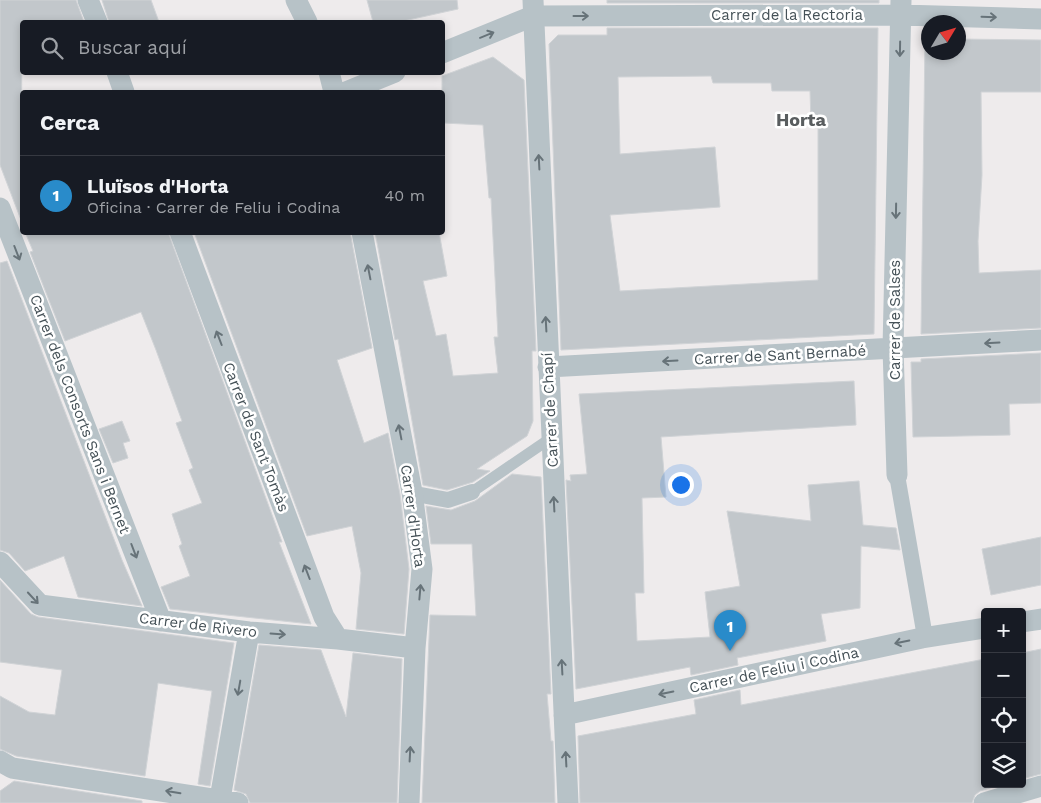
<!DOCTYPE html>
<html lang="es">
<head>
<meta charset="utf-8">
<style>
  body { margin:0; font-family:"Work Sans",sans-serif; background:#242831; color:#f1f3f6 }
  .controls { position:absolute; right:15px; bottom:15px; display:grid; overflow:hidden; border-radius:5px; box-shadow:0 2px 8px #0003 }
  .controls button { width:45px; height:45px; display:grid; place-items:center; padding:0; border:0; border-bottom:1px solid #363941; background:#171b24; color:#f1f3f6; font:25px sans-serif }
  .compass { position:absolute; left:921px; top:15px; width:45px; height:45px; border-radius:50%; background:#171b24; box-shadow:0 2px 8px #0003; rotate:52deg }
  .you { position:absolute; left:680px; top:484px; width:18px; height:18px; margin:-12px; border:4px solid #fff; border-radius:50%; background:#1a73e8; box-shadow:0 0 0 8px #1a73e833 }
  .badge { display:grid; place-items:center; width:32px; height:32px; border-radius:50%; background:#298bca; color:#fff; font-size:16px; font-weight:700 }
  .pin { position:absolute; translate:-50% -41px; filter:drop-shadow(0 1px 2px #0008) }
  .pin::after { content:''; position:absolute; top:26px; width:18px; height:15px; background:inherit; clip-path:polygon(0 0,100% 0,50% 100%) }
  .list { margin:0; padding:0; list-style:none }
  h2 { display:flex; justify-content:space-between; align-items:center; height:65px; margin:0; padding:0 20px; font-size:21px }
  h2 small { font-size:16px; font-weight:400; color:#9ea1a6 }
  .list li { display:grid; grid-template-columns:32px 1fr auto; gap:15px; align-items:center; box-sizing:border-box; height:80px; padding:0 20px; border-top:1px solid #363941 }
  .list b { display:block; font-size:19px; white-space:nowrap }
  .list p { margin:0; font-size:16px; white-space:nowrap; color:#9ea1a6 }
  .list em { font-size:16px; font-style:normal; color:#9ea1a6 }
  .icon { flex:none; width:28px; height:28px; fill:none; stroke:currentColor; stroke-width:2; stroke-linecap:round; stroke-linejoin:round }
  .map { position:relative; flex:none; width:1041px; height:803px; overflow:hidden }
  .search { position:absolute; background:#171b24; box-shadow:0 2px 8px #0003; left:20px; top:20px; width:425px; height:55px; display:flex; align-items:center; gap:12px; box-sizing:border-box; padding:0 18px; border-radius:5px; color:#9ea1a6; font-size:19px }
  .panel { position:absolute; background:#171b24; box-shadow:0 2px 8px #0003; left:20px; top:90px; width:425px; height:145px; border-radius:5px }
  .map>svg:first-child { display:block }
  .building { fill:#c2c7cb; stroke:#d0d3d6; fill-rule:evenodd }
  .lines { fill:none; stroke-linecap:round; stroke-linejoin:round }
  .service { stroke:#b7c2c7; stroke-width:11 }
  .pedestrian { stroke:#b7c2c7; stroke-width:16 }
  .minor { stroke:#b7c2c7; stroke-width:21 }
  .oneway { stroke:#677379 }
  .labels { text-anchor:middle; dominant-baseline:central; stroke-width:5; stroke-linejoin:round; paint-order:stroke }
  .street-label { font-size:15px; fill:#455157; stroke:#fff }
  .quarter-label { font-size:18px; font-weight:bold; fill:#595d5f; stroke:#fff }
</style>
</head>
<body>
<div class="map">
<svg width="1041" height="803" viewBox="0 0 1041 803">
  <rect width="100%" height="100%" fill="#eeebec"/>
  <path class="building" d="M 0,0 L 76,0 L 84,22 L 22,22 L 21,220 L 0,165 Z
    M 102,0 L 151,0 L 159,22 L 109,22 Z
    M 367,0 L 457,0 L 458,9 L 399,22 L 373,22 Z
    M 607,0 L 879,0 L 879,3 L 607,3 Z
    M 607,28 L 878,28 L 874,334 L 561,350 L 549,44 L 558,35 L 607,35 ZM 711,76 L 713,83 L 771,83 L 772,91 L 810,91 L 811,122 L 818,122 L 818,280 L 620,291 L 610,215 L 720,207 L 715,147 L 620,154 L 618,77 Z
    M 925,39 L 928,39 L 928,52 L 958,52 L 958,39 L 1041,40 L 1041,92 L 981,92 L 982,175 L 978,241 L 979,273 L 1041,270 L 1041,328 L 921,334 Z
    M 493,57 L 524,80 L 536,351 L 532,351 L 533,421 L 527,436 L 477,469 L 490,471 L 473,482 L 447,490 L 423,485 L 398,339 L 395,340 L 375,232 L 439,232 L 447,276 L 423,281 L 436,336 L 446,334 L 453,376 L 498,373 L 494,337 L 498,337 L 491,198 L 489,198 L 483,125 L 444,123 L 442,113 L 442,76 Z
    M 25,232 L 168,232 L 282,542 L 279,542 L 311,624 L 170,609 L 161,587 L 190,576 L 179,546 L 182,544 L 172,514 L 202,503 L 189,470 L 193,468 L 176,423 L 182,421 L 156,350 L 141,312 L 65,341 L 30,252 L 33,251 Z
    M 194,232 L 350,232 L 372,348 L 337,360 L 364,443 L 388,433 L 400,494 L 409,569 L 404,634 L 356,629 L 361,573 L 352,526 L 307,536 Z
    M 7,261 L 122,560 L 142,606 L 78,597 L 64,556 L 25,571 L 9,553 L 0,550 L 0,263 Z
    M 1041,353 L 1041,403 L 1009,404 L 1010,435 L 913,437 L 911,362 L 921,362 L 921,359 Z
    M 854,381 L 856,425 L 661,437 L 666,497 L 642,498 L 644,593 L 635,593 L 637,641 L 710,637 L 705,592 L 740,586 L 727,511 L 811,521 L 808,485 L 859,481 L 863,525 L 896,528 L 900,550 L 861,546 L 860,608 L 821,614 L 826,641 L 737,658 L 738,665 L 691,675 L 690,667 L 576,689 L 566,480 L 571,481 L 570,475 L 587,474 L 579,394 Z
    M 122,421 L 130,441 L 123,443 L 128,458 L 113,463 L 99,429 Z
    M 512,474 L 541,477 L 551,694 L 547,694 L 551,741 L 553,741 L 555,803 L 422,803 L 430,615 L 476,616 L 472,544 L 431,544 L 426,506 L 451,510 L 475,501 Z
    M 1041,537 L 1041,585 L 991,595 L 982,549 Z
    M 0,580 L 31,614 L 38,617 L 234,643 L 210,786 L 198,784 L 212,691 L 158,683 L 145,776 L 16,756 L 0,749 L 0,696 L 29,712 L 55,715 L 62,670 L 0,662 Z
    M 259,645 L 321,650 L 346,717 L 353,653 L 402,659 L 397,803 L 250,803 L 246,794 L 234,790 Z
    M 1041,649 L 1041,774 L 1022,779 L 1022,653 Z
    M 985,659 L 985,784 L 1003,784 L 980,791 L 975,795 L 972,803 L 580,803 L 578,736 L 696,714 L 694,700 L 740,690 L 741,705 Z
    M 14,781 L 142,801 L 142,803 L 0,803 L 0,791 Z"/>
  <g class="lines">
    <path class="service" d="M 472,492 L 551,438"/>
    <path class="pedestrian" d="M 897,475 L 925,637
      M 421,495 L 448,500 L 472,492"/>
    <path class="minor" d="M 88,0 L 97,22
      M 296,0 L 307,22
      M 533,0 L 568,803
      M 442,53 L 533,16 L 901,15 L 1041,19
      M 117,72 L 124,92
      M 329,72 L 334,92
      M 346,92 L 395,72
      M 0,208 L 161,621
      M 180,232 L 324,617 L 338,639
      M 362,232 L 412,492 L 422,569 L 415,648 L 409,803
      M 548,367 L 1041,340
      M 897,475 L 893,348 L 901,0
      M 0,562 L 40,605 L 249,632 L 338,639 L 415,648
      M 1022,622 L 1041,619
      M 564,715 L 922,638 L 985,628
      M 0,761 L 12,768 L 238,803
      M 220,799 L 249,632
      M 984,803 L 1041,786"/>
  </g>
  <defs><path id="oneway-shaft" d="M-6 0H5M1.5-3L5.5 0L1.5 3" fill="none" stroke-width="1.6" stroke-linecap="round" stroke-linejoin="round" transform="scale(1.25)"/></defs>
  <g class="oneway">
    <use href="#oneway-shaft" transform="translate(581 16)"/>
    <use href="#oneway-shaft" transform="translate(989 17) rotate(2)"/>
    <use href="#oneway-shaft" transform="translate(487 35) rotate(-22)"/>
    <use href="#oneway-shaft" transform="translate(900 49) rotate(91)"/>
    <use href="#oneway-shaft" transform="translate(539 162) rotate(-93)"/>
    <use href="#oneway-shaft" transform="translate(896 211) rotate(91)"/>
    <use href="#oneway-shaft" transform="translate(17 253) rotate(69)"/>
    <use href="#oneway-shaft" transform="translate(369 272) rotate(-101)"/>
    <use href="#oneway-shaft" transform="translate(546 324) rotate(-93)"/>
    <use href="#oneway-shaft" transform="translate(219 338) rotate(-111)"/>
    <use href="#oneway-shaft" transform="translate(992 343) rotate(177)"/>
    <use href="#oneway-shaft" transform="translate(670 361) rotate(177)"/>
    <use href="#oneway-shaft" transform="translate(400 432) rotate(-101)"/>
    <use href="#oneway-shaft" transform="translate(554 504) rotate(-93)"/>
    <use href="#oneway-shaft" transform="translate(134 551) rotate(69)"/>
    <use href="#oneway-shaft" transform="translate(307 572) rotate(-111)"/>
    <use href="#oneway-shaft" transform="translate(420 592) rotate(-85)"/>
    <use href="#oneway-shaft" transform="translate(33 598) rotate(47)"/>
    <use href="#oneway-shaft" transform="translate(278 634) rotate(4)"/>
    <use href="#oneway-shaft" transform="translate(902 642) rotate(168)"/>
    <use href="#oneway-shaft" transform="translate(562 667) rotate(-93)"/>
    <use href="#oneway-shaft" transform="translate(239 688) rotate(100)"/>
    <use href="#oneway-shaft" transform="translate(666 693) rotate(168)"/>
    <use href="#oneway-shaft" transform="translate(410 754) rotate(-87)"/>
    <use href="#oneway-shaft" transform="translate(566 759) rotate(-93)"/>
    <use href="#oneway-shaft" transform="translate(173 792) rotate(-171)"/>
  </g>
  <g class="labels">
    <g class="street-label">
      <text x="787" y="15">Carrer de la Rectoria</text>
      <text transform="translate(895 320) rotate(-90)">Carrer de Salses</text>
      <text transform="translate(780 355) rotate(-3)">Carrer de Sant Bernabé</text>
      <text transform="translate(550 410) rotate(-93)">Carrer de Chapí</text>
      <text transform="translate(80 414) rotate(69)">Carrer dels Consorts Sans i Bernet</text>
      <text transform="translate(256 437) rotate(69)">Carrer de Sant Tomàs</text>
      <text transform="translate(413 516) rotate(82)">Carrer d'Horta</text>
      <text transform="translate(198 625) rotate(7)">Carrer de Rivero</text>
      <text transform="translate(774 670) rotate(-12)">Carrer de Feliu i Codina</text>
    </g>
    <g class="quarter-label">
      <text x="801" y="119">Horta</text>
    </g>
  </g>
</svg>
<div class="controls">
<button>+</button>
<button>−</button>
<button><svg class="icon" aria-label="locate" viewBox="0 0 24 24"><circle cx="12" cy="12" r="6"/><path d="M12 2v4M12 18v4M2 12h4M18 12h4"/></svg></button>
<button><svg class="icon" aria-label="layers" viewBox="0 0 24 24"><path d="M12 4l9 5-9 5-9-5zM3 14l9 5 9-5"/></svg></button>
</div>
<svg class="compass" viewBox="-18 -18 36 36"><path d="M0-13l5 13h-10z" fill="#e53935"/><path d="M0 13l5-13h-10z" fill="#9ea1a6"/></svg>
<div class="you"></div>
<div class="pin badge" style="left:730px;top:651px">1</div>
<div class="search"><svg class="icon" aria-label="search" viewBox="0 0 24 24"><circle cx="10" cy="10" r="6"/><path d="M15 15l6 6"/></svg>Buscar aquí</div>
<section class="panel">
<h2>Cerca<small></small></h2>
<ul class="list">
<li><span class="badge">1</span><div><b>Lluïsos d'Horta</b><p>Oficina · Carrer de Feliu i Codina</p></div><em>40 m</em></li>
</ul>
</section>
</div>
</body>
</html>
